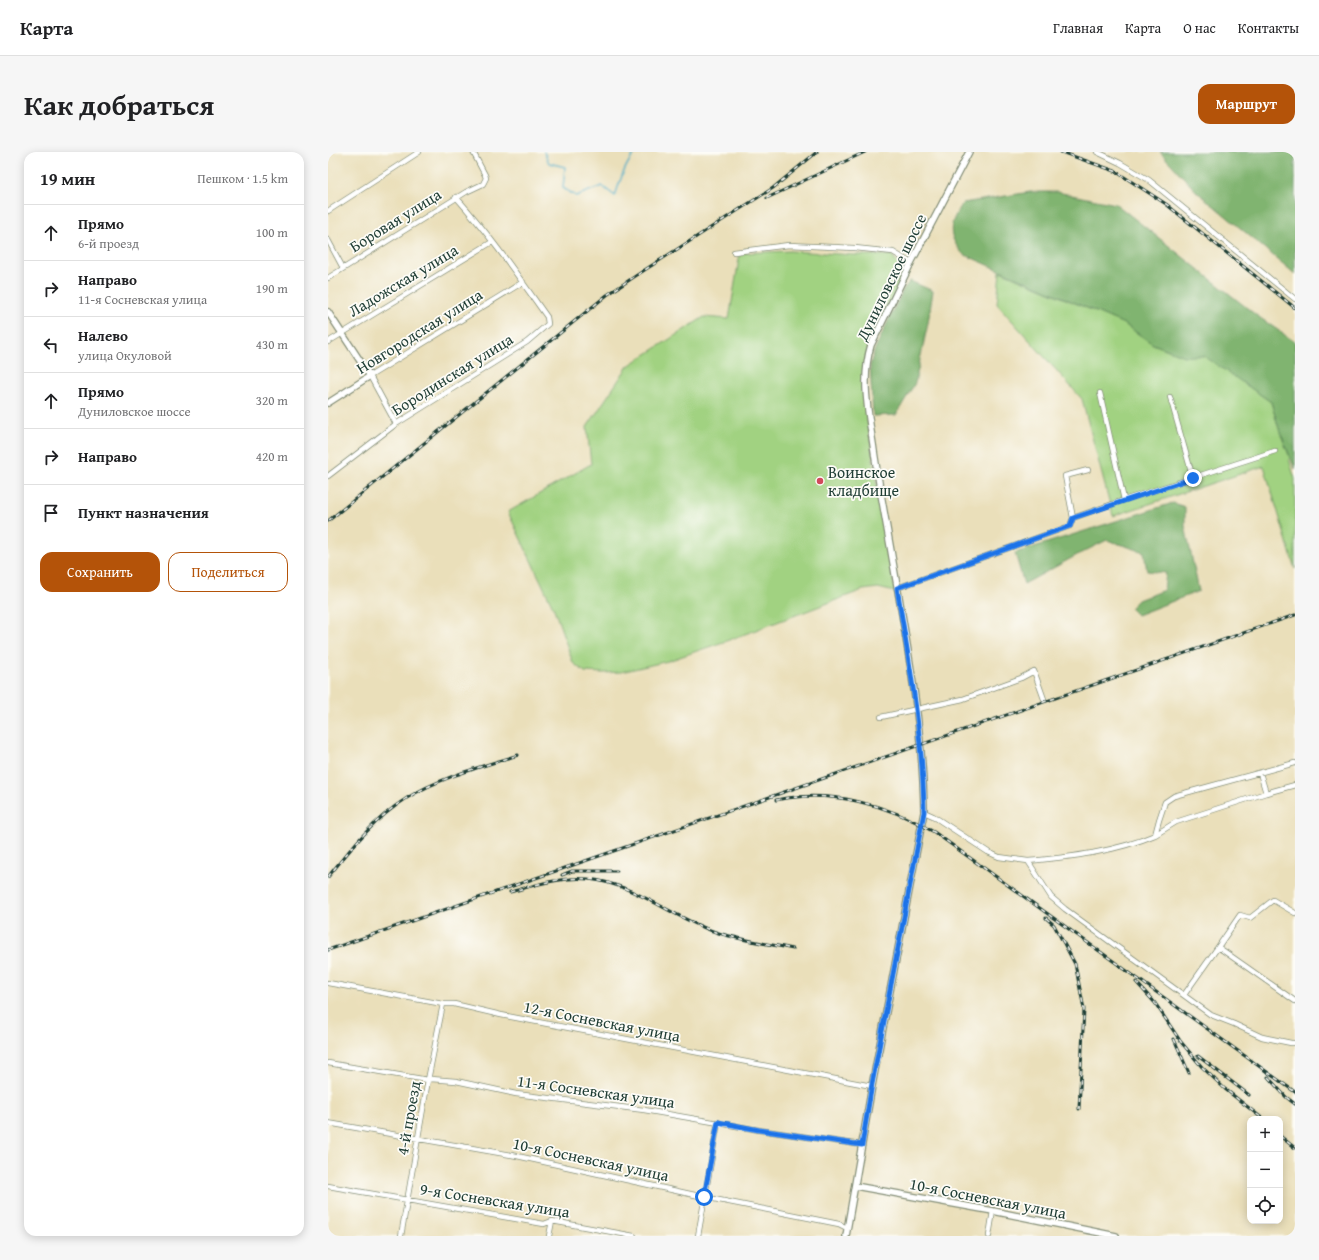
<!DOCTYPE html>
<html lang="ru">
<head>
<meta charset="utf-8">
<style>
  body { margin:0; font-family:"Gentium Book Plus",serif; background:#f6f6f6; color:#202124 }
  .controls { position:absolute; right:12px; bottom:12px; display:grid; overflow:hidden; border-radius:8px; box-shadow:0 2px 10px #0003 }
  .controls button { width:36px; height:36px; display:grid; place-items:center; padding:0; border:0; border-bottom:1px solid #e0e0e0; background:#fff; color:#202124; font:20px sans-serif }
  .stop { position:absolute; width:12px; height:12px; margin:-9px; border:3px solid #1a73e8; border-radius:50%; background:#fff }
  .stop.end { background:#1a73e8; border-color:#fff; box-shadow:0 1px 4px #0008 }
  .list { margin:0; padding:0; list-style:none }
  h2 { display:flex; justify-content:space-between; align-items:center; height:52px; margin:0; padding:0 16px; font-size:17px }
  h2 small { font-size:13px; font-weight:400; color:#757577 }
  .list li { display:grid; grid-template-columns:26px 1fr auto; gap:12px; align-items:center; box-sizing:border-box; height:56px; padding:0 16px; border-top:1px solid #e0e0e0 }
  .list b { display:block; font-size:15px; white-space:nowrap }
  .list p { margin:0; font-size:13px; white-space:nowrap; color:#757577 }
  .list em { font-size:13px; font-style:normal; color:#757577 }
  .actions { display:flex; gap:8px; padding:12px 16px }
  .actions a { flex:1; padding:9px 0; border:1px solid #b45309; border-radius:12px; text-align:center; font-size:14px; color:#b45309 }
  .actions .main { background:#b45309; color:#fff }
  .icon { flex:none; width:22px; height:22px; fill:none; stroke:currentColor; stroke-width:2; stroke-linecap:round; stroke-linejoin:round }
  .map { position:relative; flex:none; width:967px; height:1084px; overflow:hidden; border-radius:12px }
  header { display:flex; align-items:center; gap:24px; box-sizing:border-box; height:56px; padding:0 20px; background:#fff; border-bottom:1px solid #e0e0e0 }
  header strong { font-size:19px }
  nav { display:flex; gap:22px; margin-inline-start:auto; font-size:14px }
  .intro { display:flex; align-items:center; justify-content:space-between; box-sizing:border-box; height:96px; padding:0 24px }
  h1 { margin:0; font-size:28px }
  .button { padding:10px 18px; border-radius:12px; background:#b45309; color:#fff; font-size:14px; font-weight:700 }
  main { display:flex; gap:24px; padding:0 24px }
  aside { flex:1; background:#fff; border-radius:12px; box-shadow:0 2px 10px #0003 }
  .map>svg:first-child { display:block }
  .green { fill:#a1d281; stroke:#60885a }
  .forest { fill:#80b46f; stroke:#507852 }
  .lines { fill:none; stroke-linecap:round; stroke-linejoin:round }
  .stream { stroke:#45aac5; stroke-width:1.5 }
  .minor-casing { stroke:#848e77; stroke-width:6 }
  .tertiary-casing { stroke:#848e77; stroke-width:8 }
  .minor { stroke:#fff; stroke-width:4.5 }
  .tertiary { stroke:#fff; stroke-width:5.5 }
  .rail-casing { stroke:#1f3d34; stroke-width:3 }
  .rail { stroke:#fdfcf7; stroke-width:1.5; stroke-dasharray:4.5; stroke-linecap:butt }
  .route { stroke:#1a73e8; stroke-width:5 }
  .poi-dot { fill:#d1495b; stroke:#fdfcf7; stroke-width:1.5 }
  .labels { text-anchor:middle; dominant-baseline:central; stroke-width:3.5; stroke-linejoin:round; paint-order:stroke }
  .street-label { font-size:16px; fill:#1f3d34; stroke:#fdfcf7 }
  .poi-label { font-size:16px; fill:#1f3d34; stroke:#fdfcf7; text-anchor:start }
</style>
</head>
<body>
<header>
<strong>Карта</strong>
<nav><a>Главная</a><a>Карта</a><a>О нас</a><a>Контакты</a></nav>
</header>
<div class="intro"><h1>Как добраться</h1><a class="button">Маршрут</a></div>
<main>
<aside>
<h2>19 мин<small>Пешком · 1.5 km</small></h2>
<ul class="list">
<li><svg class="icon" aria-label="ahead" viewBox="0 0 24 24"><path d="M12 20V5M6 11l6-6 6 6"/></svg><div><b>Прямо</b><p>6-й проезд</p></div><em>100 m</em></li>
<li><svg class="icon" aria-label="right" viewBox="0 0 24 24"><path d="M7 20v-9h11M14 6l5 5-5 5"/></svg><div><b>Направо</b><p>11-я Сосневская улица</p></div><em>190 m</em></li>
<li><svg class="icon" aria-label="left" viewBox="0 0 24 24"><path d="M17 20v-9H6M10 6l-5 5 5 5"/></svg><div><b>Налево</b><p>улица Окуловой</p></div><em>430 m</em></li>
<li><svg class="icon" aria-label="ahead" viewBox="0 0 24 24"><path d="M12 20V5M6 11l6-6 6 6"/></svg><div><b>Прямо</b><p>Дуниловское шоссе</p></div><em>320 m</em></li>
<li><svg class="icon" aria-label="right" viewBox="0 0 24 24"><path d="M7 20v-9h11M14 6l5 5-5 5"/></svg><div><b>Направо</b></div><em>420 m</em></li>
<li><svg class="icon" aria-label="arrive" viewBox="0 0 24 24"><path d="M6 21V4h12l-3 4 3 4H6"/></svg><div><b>Пункт назначения</b></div></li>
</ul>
<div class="actions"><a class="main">Сохранить</a><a>Поделиться</a></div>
</aside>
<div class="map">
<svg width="967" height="1084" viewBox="0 0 967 1084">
  <rect width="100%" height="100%" fill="#fdfcf7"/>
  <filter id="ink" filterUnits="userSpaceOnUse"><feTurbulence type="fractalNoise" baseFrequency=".025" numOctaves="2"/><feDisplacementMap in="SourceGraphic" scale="8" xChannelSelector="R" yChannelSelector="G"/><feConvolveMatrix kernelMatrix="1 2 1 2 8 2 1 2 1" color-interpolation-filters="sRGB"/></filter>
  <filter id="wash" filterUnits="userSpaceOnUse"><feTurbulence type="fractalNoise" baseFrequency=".012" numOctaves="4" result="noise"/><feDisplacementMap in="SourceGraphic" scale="16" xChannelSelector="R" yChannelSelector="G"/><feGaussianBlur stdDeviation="0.9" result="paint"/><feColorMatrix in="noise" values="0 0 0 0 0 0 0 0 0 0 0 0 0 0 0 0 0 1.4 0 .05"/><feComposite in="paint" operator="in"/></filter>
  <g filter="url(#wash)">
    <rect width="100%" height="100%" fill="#eadfba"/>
    <path class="green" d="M 462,99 L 527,103 L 564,103 L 577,121 L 540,197 C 530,228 539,261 543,293 C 550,342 559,391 567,440 L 550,436 L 535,438 L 401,488 L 340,509 L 293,520 L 276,521 L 257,520 L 245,511 L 226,457 L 180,360 L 263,312 L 259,275 L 300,214 L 376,165 L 401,167 L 412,101 Z
      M 672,119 L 796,172 L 825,192 L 856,204 L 876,203 L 943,250 L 952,280 L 962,306 L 961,307 L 967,327 L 967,417 L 936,314 L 785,364 L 754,247 L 669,152 Z"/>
    <path class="forest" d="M 832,0 L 967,0 L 967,122 L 868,39 Z
      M 702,40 L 729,40 L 788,52 L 928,163 L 967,190 L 967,317 L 952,280 L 943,250 L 876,204 L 856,204 L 825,192 L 796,172 L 635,102 C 618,82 621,72 635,51 Z
      M 582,129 L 605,139 L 600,171 L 587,231 L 568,263 L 545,264 L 542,213 L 547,197 L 561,167 L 575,138 Z
      M 845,351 L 857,355 L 857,374 L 871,439 L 809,463 L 802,456 L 810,448 L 836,438 L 838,421 L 819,419 L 816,400 L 779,388 L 751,402 L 696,432 L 687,401 Z"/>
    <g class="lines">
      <path class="stream" d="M 216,0 L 221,11 L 237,15 L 235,36 L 248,44 L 274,34 L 287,44 C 292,29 297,12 308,0"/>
    </g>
  </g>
  <g filter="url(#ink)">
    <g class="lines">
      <g class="minor-casing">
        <path id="minor" d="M 769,0 L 792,11 L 821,28 L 967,147
          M 0,59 L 91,0
          M 0,88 L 15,116
          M 406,100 L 461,93 L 527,96 L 565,100 L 583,111
          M 0,126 L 138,40 L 155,32 L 158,26 L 157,23 L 145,0
          M 0,190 L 164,90
          M 842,245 L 865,326
          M 68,272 L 42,224 L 195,130
          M 0,324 L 68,272 L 199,190 L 220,172 L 219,165 C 190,124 162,83 128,45
          M 796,348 L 947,299
          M 745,366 L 796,348 L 772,241
          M 569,436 L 742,374 L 745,366 L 737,324 L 760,318
          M 553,565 L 635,547 L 693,526 L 706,519 L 716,547
          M 938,641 L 967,633
          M 596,660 L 605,664 L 660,700 L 671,705 L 700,709 L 723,745 L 737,757 L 883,863 L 906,872 L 934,885 L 963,891 L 967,891
          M 827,683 L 848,670 L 938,641 L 932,621
          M 700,709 C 743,705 787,700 827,683 L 831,668 L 837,650 L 846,644 L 967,611
          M 890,795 L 912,763 L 922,766 L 945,748 L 967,761
          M 0,831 L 115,852 L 126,852 L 173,863 L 544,934
          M 856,843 L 890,795 L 967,849
          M 0,911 L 100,928 L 103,927 L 128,929 L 188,942 L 316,958 L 431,978 L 534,993
          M 0,971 L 189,1004 L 376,1045 L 511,1072 L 519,1076
          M 0,1034 L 216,1072 L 224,1069 L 306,1084
          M 73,1084 L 100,928 L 115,852
          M 221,1084 L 224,1069
          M 370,1084 L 390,970
          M 661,1084 L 665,1059"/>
      </g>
      <g class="tertiary-casing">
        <path id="tertiary" d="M 0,160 L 42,224 L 0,251
          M 527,1034 L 665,1059 L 788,1084
          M 518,1084 L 544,934 L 596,660 C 595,572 578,486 563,399 C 557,364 550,328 545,292 C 540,259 533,226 543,193 L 583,111 L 641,0"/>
      </g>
      <use href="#minor" class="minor"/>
      <use href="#tertiary" class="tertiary"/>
      <g class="rail-casing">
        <path id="rail" d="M 733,0 L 787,19 L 838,52 L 967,156
          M 439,46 L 537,0
          M 0,369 L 279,143 L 315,119 L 445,36 L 489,0
          M 448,648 C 502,637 559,652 606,680 L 967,940
          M 234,723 L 244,719 L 289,719
          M 0,725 C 23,696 47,666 79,646 C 113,625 153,615 190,603
          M 182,740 C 201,735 221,728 241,727 C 294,722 336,761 382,778 C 408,788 438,791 465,797
          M 718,766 L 726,773 L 747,812 L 756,857 L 751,957
          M 0,798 L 967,463
          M 808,830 L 827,851 L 853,890 L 874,915 L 897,937 L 935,967
          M 846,887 L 861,921
          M 870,904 L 921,943
          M 940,925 L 958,945 L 967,952
          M 952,984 L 967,996"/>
      </g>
      <use href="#rail" class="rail"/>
    </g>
  </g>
  <g class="lines" filter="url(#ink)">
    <path class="route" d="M 376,1045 L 390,970 L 431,978 L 534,993 L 544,932 L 596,660 C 595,584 581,510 569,436 L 742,374 L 745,366 L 865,326"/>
  </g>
  <circle class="poi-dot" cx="492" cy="329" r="4"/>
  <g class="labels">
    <g class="street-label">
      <text transform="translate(67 68) rotate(-32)">Боровая улица</text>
      <text transform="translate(563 125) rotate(-64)">Дуниловское шоссе</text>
      <text transform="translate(75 128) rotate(-31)">Ладожская улица</text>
      <text transform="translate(91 179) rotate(-32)">Новгородская улица</text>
      <text transform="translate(124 222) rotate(-32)">Бородинская улица</text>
      <text transform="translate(274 869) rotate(11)">12-я Сосневская улица</text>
      <text transform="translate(268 939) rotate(8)">11-я Сосневская улица</text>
      <text transform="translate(80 966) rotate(-80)">4-й проезд</text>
      <text transform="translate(263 1007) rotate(12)">10-я Сосневская улица</text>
      <text transform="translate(660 1046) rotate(11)">10-я Сосневская улица</text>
      <text transform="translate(167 1048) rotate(9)">9-я Сосневская улица</text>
    </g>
    <g class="poi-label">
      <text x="500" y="320">Воинское<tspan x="500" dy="18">кладбище</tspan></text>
    </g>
  </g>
</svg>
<div class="controls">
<button>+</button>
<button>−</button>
<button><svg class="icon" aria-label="locate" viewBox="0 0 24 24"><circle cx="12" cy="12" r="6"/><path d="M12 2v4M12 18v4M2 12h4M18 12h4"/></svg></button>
</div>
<div class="stop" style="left:376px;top:1045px"></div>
<div class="stop end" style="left:865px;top:326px"></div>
</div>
</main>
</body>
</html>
